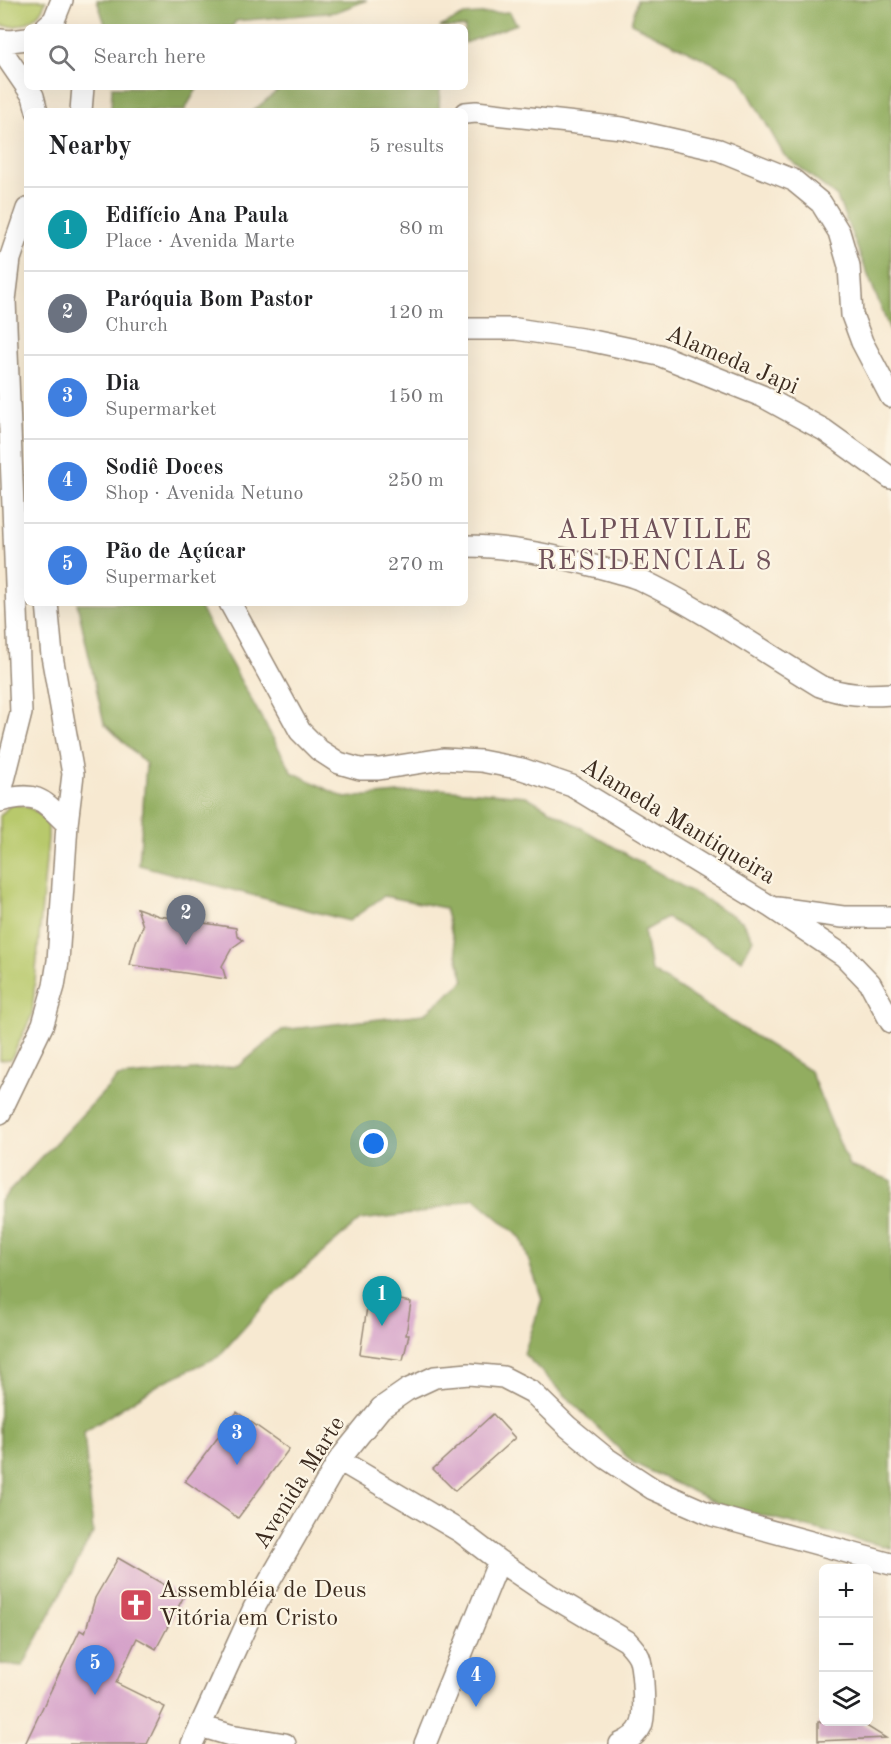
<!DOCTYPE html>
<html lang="en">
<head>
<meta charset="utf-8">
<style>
  body { margin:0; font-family:"Old Standard TT",serif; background:#f2f2f2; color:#202124 }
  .controls { position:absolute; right:18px; bottom:18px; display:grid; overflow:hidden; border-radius:9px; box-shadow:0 6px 24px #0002 }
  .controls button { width:54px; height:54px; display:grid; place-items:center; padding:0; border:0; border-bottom:2px solid #e0e0e0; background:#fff; color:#202124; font:30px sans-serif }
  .you { position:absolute; left:374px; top:1144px; width:21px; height:21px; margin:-15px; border:4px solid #fff; border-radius:50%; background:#1a73e8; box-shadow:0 0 0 9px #1a73e833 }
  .badge { display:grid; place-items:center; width:39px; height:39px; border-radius:50%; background:#0b8043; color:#fff; font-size:20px; font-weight:700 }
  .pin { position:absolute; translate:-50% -50px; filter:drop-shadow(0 2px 3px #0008) }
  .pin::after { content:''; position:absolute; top:32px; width:21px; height:18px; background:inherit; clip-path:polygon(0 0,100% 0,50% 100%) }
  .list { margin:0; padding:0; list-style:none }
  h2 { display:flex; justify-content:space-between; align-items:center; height:78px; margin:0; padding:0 24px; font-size:26px }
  h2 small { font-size:20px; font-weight:400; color:#757577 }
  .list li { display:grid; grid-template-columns:39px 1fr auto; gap:18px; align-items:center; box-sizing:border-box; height:84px; padding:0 24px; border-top:2px solid #e0e0e0 }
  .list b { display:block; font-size:22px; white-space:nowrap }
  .list p { margin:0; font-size:20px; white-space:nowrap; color:#757577 }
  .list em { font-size:20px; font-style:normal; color:#757577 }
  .icon { flex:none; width:33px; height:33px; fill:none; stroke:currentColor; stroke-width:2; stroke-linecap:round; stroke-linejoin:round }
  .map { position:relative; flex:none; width:891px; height:1744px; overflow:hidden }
  .search { position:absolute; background:#fff; box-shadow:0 6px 24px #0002; left:24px; top:24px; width:444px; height:66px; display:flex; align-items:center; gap:15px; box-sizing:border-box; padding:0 21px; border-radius:9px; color:#757577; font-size:22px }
  .panel { position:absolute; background:#fff; box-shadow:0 6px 24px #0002; left:24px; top:108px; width:444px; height:498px; border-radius:9px }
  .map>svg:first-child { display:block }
  .green { fill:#b8c96c; stroke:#7a7a45; stroke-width:1.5 }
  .forest { fill:#92ad60; stroke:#666c3f; stroke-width:1.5 }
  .building { fill:#d39cc8 }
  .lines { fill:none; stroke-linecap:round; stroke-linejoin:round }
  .minor-casing { stroke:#998a78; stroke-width:24 }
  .minor { stroke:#fff; stroke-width:21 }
  .labels { text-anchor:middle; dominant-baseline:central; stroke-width:4.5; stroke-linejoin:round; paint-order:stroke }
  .street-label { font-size:24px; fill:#3b2a1e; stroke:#fcf5e5 }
  .poi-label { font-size:24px; fill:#3b2a1e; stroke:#fcf5e5; text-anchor:start }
  .quarter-label { font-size:27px; letter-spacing:1.5px; fill:#70525a; stroke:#fcf5e5 }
</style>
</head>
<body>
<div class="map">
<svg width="891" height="1744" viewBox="0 0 891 1744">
  <rect width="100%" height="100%" fill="#fcf5e5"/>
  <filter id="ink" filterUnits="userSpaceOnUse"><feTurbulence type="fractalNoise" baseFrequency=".0167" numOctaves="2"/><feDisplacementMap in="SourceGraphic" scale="12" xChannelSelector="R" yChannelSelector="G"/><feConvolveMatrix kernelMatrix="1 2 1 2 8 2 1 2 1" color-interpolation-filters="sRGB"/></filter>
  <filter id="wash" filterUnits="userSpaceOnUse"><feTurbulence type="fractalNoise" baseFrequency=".008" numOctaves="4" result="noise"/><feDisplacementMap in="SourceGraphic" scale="24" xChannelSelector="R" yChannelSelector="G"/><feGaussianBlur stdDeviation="1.35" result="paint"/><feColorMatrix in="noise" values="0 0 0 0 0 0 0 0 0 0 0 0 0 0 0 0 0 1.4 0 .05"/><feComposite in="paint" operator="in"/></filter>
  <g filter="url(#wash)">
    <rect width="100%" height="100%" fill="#f7e9d1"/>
    <path class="green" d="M 0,0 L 46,0 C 40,20 20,30 0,25 Z
      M 11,804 C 29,805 36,810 48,823 L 48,838 L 32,1015 L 11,1059 L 0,1060 L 0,816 Z"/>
    <path class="forest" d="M 97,0 L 367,0 L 336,12 L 236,21 L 232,27 L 106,27 Z
      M 637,0 L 891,0 L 891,333 L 837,197 L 784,155 L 739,76 L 631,23 Z
      M 509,12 L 517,24 L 465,43 L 465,27 L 440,27 L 464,15 Z
      M 112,87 L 198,87 L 184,111 L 111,111 Z
      M 282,87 L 440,87 L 439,109 L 437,111 L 253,111 Z
      M 77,603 L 197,603 L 292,772 L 345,798 L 440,789 L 526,796 L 742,921 L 753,939 L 742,960 L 667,918 L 644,931 L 651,971 L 810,1071 L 849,1166 L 891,1180 L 891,1548 L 721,1505 L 633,1463 L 524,1354 L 542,1299 L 521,1238 L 474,1198 L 421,1213 L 360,1220 L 271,1298 L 218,1357 L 161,1383 L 84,1432 L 93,1532 L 23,1666 L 0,1664 L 0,1201 L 118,1077 L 239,1066 L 282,1030 L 424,1014 L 464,981 L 445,908 L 384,896 L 349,921 L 139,865 L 146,764 L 104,723 Z"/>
    <g id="blocks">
      <path class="building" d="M 137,908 L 159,916 L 236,928 L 237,936 L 243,940 L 232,948 L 222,966 L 226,979 L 130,965 L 136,942 L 143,926 Z
        M 369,1294 L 411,1302 L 406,1335 L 409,1335 L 403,1360 L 360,1354 Z
        M 237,1412 L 289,1449 L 238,1518 L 185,1481 Z
        M 493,1414 L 515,1438 L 455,1491 L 433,1469 Z
        M 118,1558 L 184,1596 L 156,1649 L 137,1638 L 116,1683 L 165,1707 L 147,1744 L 25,1744 L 80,1630 L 85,1633 L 95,1598 Z
        M 818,1722 L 860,1722 L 886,1738 L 818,1741 Z"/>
    </g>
  </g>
  <g filter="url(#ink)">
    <use href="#blocks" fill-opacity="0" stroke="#998a78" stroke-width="1.5"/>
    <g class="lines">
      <g class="minor-casing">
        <path id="minor" d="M 46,27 L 54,20 L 62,0
          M 0,40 L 10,41 L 27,39
          M 0,48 L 33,96 L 37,111
          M 81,111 L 83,87
          M 465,113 L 476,112 L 622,128 L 719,150 L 793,180 L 821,203 L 839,232 L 849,266 L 852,315 L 862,342 L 891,397
          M 465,329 L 516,329 L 588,340 L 659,355 L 762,396 L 824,430 L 891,478
          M 465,546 C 512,546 563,557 609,570 C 619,573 630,575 639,579 C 702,609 761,650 820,686 C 844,695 865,696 891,694
          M 230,603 L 300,731 L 319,750 L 339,763 L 360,769 L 379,769 L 443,759 L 481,761 L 522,769 L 572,786 L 771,907 L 844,956 L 870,983 L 891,1022
          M 0,796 L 21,713 L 5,300 L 10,259 L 27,209
          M 0,801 C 37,791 42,799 67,824
          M 777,908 L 843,917 L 891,917
          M 0,1113 L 43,1024 L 54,986 L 58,961 L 67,824 L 73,774 L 52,656 L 47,603
          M 339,1460 L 461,1532 L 499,1561 L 548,1594 L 627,1641 C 632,1647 638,1652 640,1660 C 643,1672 646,1716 641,1726 C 637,1735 629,1740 620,1744
          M 200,1726 L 230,1735 L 285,1744
          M 192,1744 L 254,1608 L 339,1460 L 381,1408 L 407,1390 L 435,1377 L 469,1374 L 503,1377 L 532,1392 L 568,1427 L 606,1458 L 653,1489 L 712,1515 L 891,1564
          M 425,1744 L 499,1561"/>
      </g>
      <use href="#minor" class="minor"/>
    </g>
  </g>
  <defs>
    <g id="church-square" transform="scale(1.725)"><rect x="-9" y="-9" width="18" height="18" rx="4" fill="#d1495b" stroke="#fcf5e5"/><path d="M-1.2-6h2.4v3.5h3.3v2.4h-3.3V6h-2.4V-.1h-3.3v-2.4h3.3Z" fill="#fff"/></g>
  </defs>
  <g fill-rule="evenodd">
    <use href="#church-square" x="136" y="1605"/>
  </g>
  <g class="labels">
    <g class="street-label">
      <text transform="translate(732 361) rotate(23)">Alameda Japi</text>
      <text transform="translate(678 822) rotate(31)">Alameda Mantiqueira</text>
      <text transform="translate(300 1483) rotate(-58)">Avenida Marte</text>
    </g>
    <g class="poi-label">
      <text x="159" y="1591">Assembléia de Deus<tspan x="159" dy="28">Vitória em Cristo</tspan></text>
    </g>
    <g class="quarter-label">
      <text x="655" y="530">ALPHAVILLE<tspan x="655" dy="31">RESIDENCIAL 8</tspan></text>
    </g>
  </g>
</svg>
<div class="controls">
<button>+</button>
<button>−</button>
<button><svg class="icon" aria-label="layers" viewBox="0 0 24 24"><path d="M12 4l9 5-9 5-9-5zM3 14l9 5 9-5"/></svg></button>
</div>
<div class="you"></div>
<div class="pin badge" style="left:382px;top:1326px;background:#0f9aa8">1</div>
<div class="pin badge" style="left:186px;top:945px;background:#6b7280">2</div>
<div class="pin badge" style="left:237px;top:1465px;background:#3f7fe0">3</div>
<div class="pin badge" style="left:476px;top:1707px;background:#3f7fe0">4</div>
<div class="pin badge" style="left:95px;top:1695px;background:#3f7fe0">5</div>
<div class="search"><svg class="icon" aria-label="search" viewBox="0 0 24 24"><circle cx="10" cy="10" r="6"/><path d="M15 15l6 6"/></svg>Search here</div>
<section class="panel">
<h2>Nearby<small>5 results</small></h2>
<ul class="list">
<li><span class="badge" style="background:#0f9aa8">1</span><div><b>Edifício Ana Paula</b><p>Place · Avenida Marte</p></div><em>80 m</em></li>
<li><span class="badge" style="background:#6b7280">2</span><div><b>Paróquia Bom Pastor</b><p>Church</p></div><em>120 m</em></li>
<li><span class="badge" style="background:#3f7fe0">3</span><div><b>Dia</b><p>Supermarket</p></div><em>150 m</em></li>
<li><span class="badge" style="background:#3f7fe0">4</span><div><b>Sodiê Doces</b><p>Shop · Avenida Netuno</p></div><em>250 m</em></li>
<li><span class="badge" style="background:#3f7fe0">5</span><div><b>Pão de Açúcar</b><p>Supermarket</p></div><em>270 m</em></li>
</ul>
</section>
</div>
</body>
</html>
